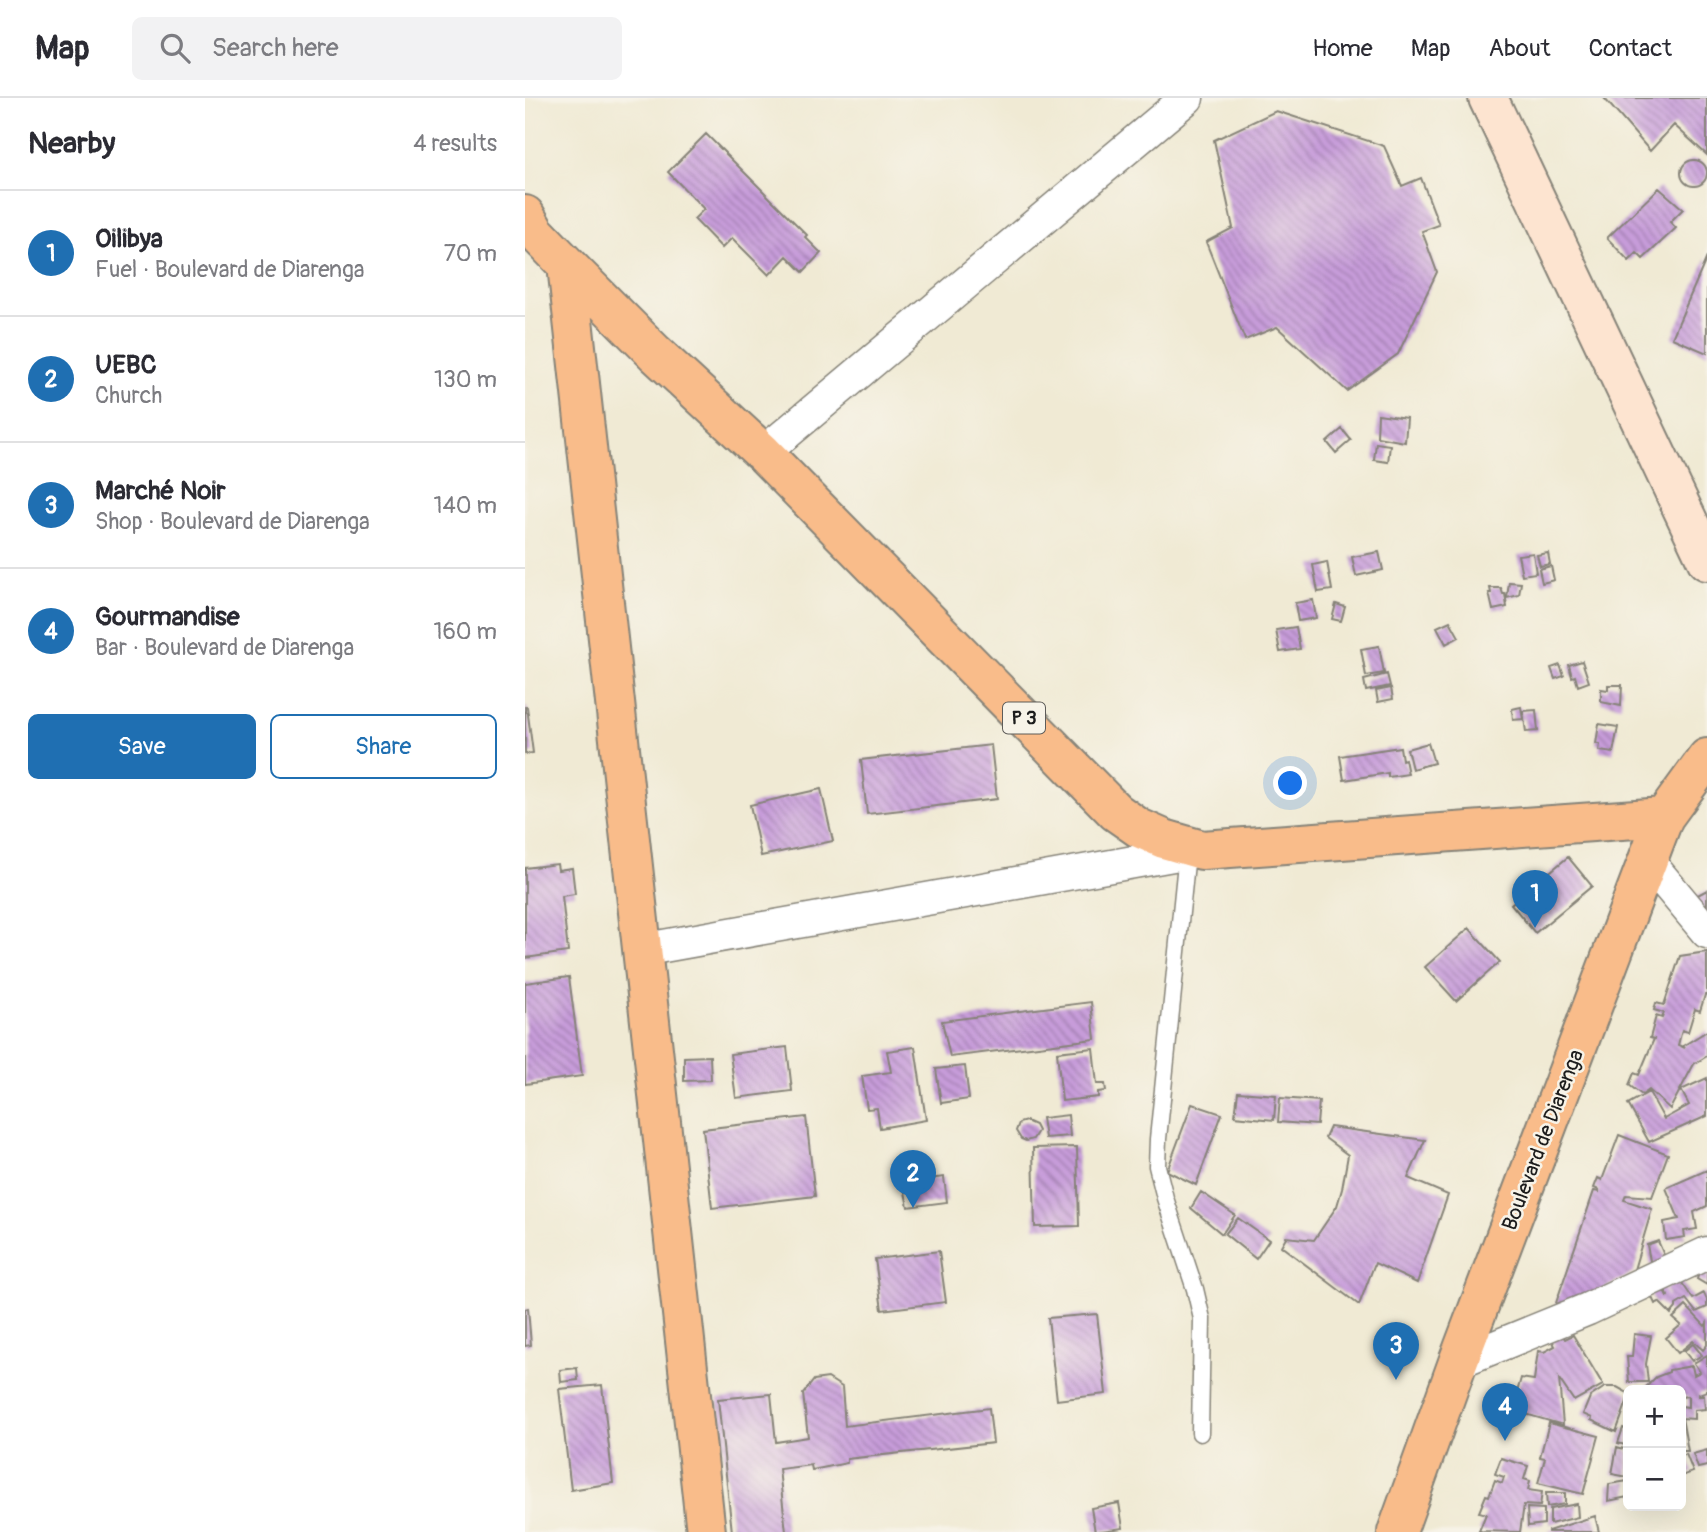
<!DOCTYPE html>
<html lang="en">
<head>
<meta charset="utf-8">
<style>
  body { margin:0; font-family:Pangolin,sans-serif; background:#f2f2f3; color:#2b2b33 }
  .controls { position:absolute; right:21px; bottom:21px; display:grid; overflow:hidden; border-radius:10px; box-shadow:0 7px 28px #0002 }
  .controls button { width:63px; height:63px; display:grid; place-items:center; padding:0; border:0; border-bottom:2px solid #e1e1e2; background:#fff; color:#2b2b33; font:35px sans-serif }
  .you { position:absolute; left:766px; top:686px; width:24px; height:24px; margin:-18px; border:5px solid #fff; border-radius:50%; background:#1a73e8; box-shadow:0 0 0 10px #1a73e833 }
  .badge { display:grid; place-items:center; width:46px; height:46px; border-radius:50%; background:#1f6fb2; color:#fff; font-size:23px; font-weight:700 }
  .pin { position:absolute; translate:-50% -58px; filter:drop-shadow(0 2px 4px #0008) }
  .pin::after { content:''; position:absolute; top:37px; width:24px; height:21px; background:inherit; clip-path:polygon(0 0,100% 0,50% 100%) }
  .list { margin:0; padding:0; list-style:none }
  h2 { display:flex; justify-content:space-between; align-items:center; height:91px; margin:0; padding:0 28px; font-size:30px }
  h2 small { font-size:23px; font-weight:400; color:#7c7c81 }
  .list li { display:grid; grid-template-columns:46px 1fr auto; gap:21px; align-items:center; box-sizing:border-box; height:126px; padding:0 28px; border-top:2px solid #e1e1e2 }
  .list b { display:block; font-size:26px; white-space:nowrap }
  .list p { margin:0; font-size:23px; white-space:nowrap; color:#7c7c81 }
  .list em { font-size:23px; font-style:normal; color:#7c7c81 }
  .actions { display:flex; gap:14px; padding:21px 28px }
  .actions a { flex:1; padding:16px 0; border:2px solid #1f6fb2; border-radius:10px; text-align:center; font-size:24px; color:#1f6fb2 }
  .actions .main { background:#1f6fb2; color:#fff }
  .icon { flex:none; width:38px; height:38px; fill:none; stroke:currentColor; stroke-width:2; stroke-linecap:round; stroke-linejoin:round }
  .map { position:relative; flex:none; width:1182px; height:1434px; overflow:hidden }
  header { display:flex; align-items:center; gap:42px; box-sizing:border-box; height:98px; padding:0 35px; background:#fff; border-bottom:2px solid #e1e1e2 }
  header strong { font-size:33px }
  nav { display:flex; gap:38px; margin-inline-start:auto; font-size:24px }
  .search { width:490px; height:63px; background:#f2f2f3; display:flex; align-items:center; gap:18px; box-sizing:border-box; padding:0 24px; border-radius:10px; color:#7c7c81; font-size:26px }
  main { display:flex }
  aside { flex:1; background:#fff }
  .map>svg:first-child { display:block }
  .building { fill:url(#building-back-hatch) }
  .lines { fill:none; stroke-linecap:round; stroke-linejoin:round }
  .lane-casing { stroke:#868378; stroke-width:19 }
  .street-casing { stroke:#868378; stroke-width:35 }
  .secondary-casing { stroke:#868378; stroke-width:42 }
  .primary-casing { stroke:#868378; stroke-width:42 }
  .lane { stroke:#fff; stroke-width:16 }
  .street { stroke:#fff; stroke-width:32 }
  .secondary { stroke:#fde4d0; stroke-width:38 }
  .primary { stroke:#f9bc8a; stroke-width:38 }
  .labels { text-anchor:middle; dominant-baseline:central; stroke-width:5; stroke-linejoin:round; paint-order:stroke }
  .shield { fill:#f7f3e8; stroke:#5e5c59; stroke-width:2 }
  .shield-label { font-size:19px; font-weight:bold; fill:#1c1c1c }
  .street-label { font-size:21px; fill:#1c1c1c; stroke:#f7f3e8 }
</style>
</head>
<body>
<header>
<strong>Map</strong>
<div class="search"><svg class="icon" aria-label="search" viewBox="0 0 24 24"><circle cx="10" cy="10" r="6"/><path d="M15 15l6 6"/></svg>Search here</div>
<nav><a>Home</a><a>Map</a><a>About</a><a>Contact</a></nav>
</header>
<main>
<aside>
<h2>Nearby<small>4 results</small></h2>
<ul class="list">
<li><span class="badge">1</span><div><b>Oilibya</b><p>Fuel · Boulevard de Diarenga</p></div><em>70 m</em></li>
<li><span class="badge">2</span><div><b>UEBC</b><p>Church</p></div><em>130 m</em></li>
<li><span class="badge">3</span><div><b>Marché Noir</b><p>Shop · Boulevard de Diarenga</p></div><em>140 m</em></li>
<li><span class="badge">4</span><div><b>Gourmandise</b><p>Bar · Boulevard de Diarenga</p></div><em>160 m</em></li>
</ul>
<div class="actions"><a class="main">Save</a><a>Share</a></div>
</aside>
<div class="map">
<svg width="1182" height="1434" viewBox="0 0 1182 1434">
  <defs>
    <pattern id="building-back-hatch" width="6" height="6" patternUnits="userSpaceOnUse" patternTransform="scale(1.75)"><rect width="6" height="6" fill="#c79cda"/><path d="M-1 5l2 2M0 0l6 6M5-1l2 2" fill="none" stroke="#a17eb0"/></pattern>
  </defs>
  <rect width="100%" height="100%" fill="#f7f3e8"/>
  <filter id="ink" filterUnits="userSpaceOnUse"><feTurbulence type="fractalNoise" baseFrequency=".0143" numOctaves="2"/><feDisplacementMap in="SourceGraphic" scale="14" xChannelSelector="R" yChannelSelector="G"/><feConvolveMatrix kernelMatrix="1 2 1 2 8 2 1 2 1" color-interpolation-filters="sRGB"/></filter>
  <filter id="wash" filterUnits="userSpaceOnUse"><feTurbulence type="fractalNoise" baseFrequency=".00686" numOctaves="4" result="noise"/><feDisplacementMap in="SourceGraphic" scale="28" xChannelSelector="R" yChannelSelector="G"/><feGaussianBlur stdDeviation="1.57" result="paint"/><feColorMatrix in="noise" values="0 0 0 0 0 0 0 0 0 0 0 0 0 0 0 0 0 1.4 0 .05"/><feComposite in="paint" operator="in"/></filter>
  <g filter="url(#wash)">
    <rect width="100%" height="100%" fill="#f0ead4"/>
    <g id="blocks">
      <path class="building" d="M 1079,0 L 1182,0 L 1182,57 L 1149,27 L 1125,53 Z
        M 751,13 L 859,48 L 877,88 L 896,80 L 914,127 L 897,133 L 912,174 L 873,256 L 822,293 L 752,229 L 720,242 L 681,144 L 708,130 L 689,42 Z
        M 181,36 L 282,137 L 280,139 L 296,155 L 278,174 L 262,158 L 244,177 L 207,140 L 197,150 L 169,121 L 179,111 L 143,74 Z
        M1156 75a13 13 0 1 1 26 0a13 13 0 1 1-26 0Z
        M 1134,90 L 1158,111 L 1145,124 L 1151,130 L 1118,161 L 1112,155 L 1104,163 L 1082,140 Z
        M 1182,159 L 1182,255 L 1147,240 Z
        M 853,316 L 882,320 L 880,344 L 852,339 Z
        M 817,331 L 826,342 L 811,355 L 802,344 Z
        M 851,345 L 865,347 L 863,364 L 849,362 Z
        M 854,454 L 858,472 L 831,478 L 827,459 Z
        M 1008,455 L 1011,475 L 997,477 L 993,457 Z
        M 1023,455 L 1025,466 L 1015,468 L 1012,457 Z
        M 802,464 L 807,492 L 793,494 L 788,467 Z
        M 1026,468 L 1029,482 L 1017,485 L 1014,471 Z
        M 984,484 L 996,485 L 994,497 L 982,500 Z
        M 965,490 L 976,490 L 978,496 L 980,496 L 982,509 L 968,512 L 964,495 L 966,495 Z
        M 788,502 L 791,520 L 773,523 L 770,505 Z
        M 811,506 L 820,509 L 816,523 L 807,521 Z
        M 925,523 L 934,539 L 921,546 L 912,529 Z
        M 771,529 L 775,551 L 755,554 L 751,532 Z
        M 854,548 L 859,575 L 841,578 L 836,551 Z
        M 1057,563 L 1064,584 L 1053,588 L 1050,578 L 1047,579 L 1044,567 Z
        M 1035,567 L 1039,578 L 1030,581 L 1026,570 Z
        M 862,576 L 865,588 L 841,593 L 839,582 Z
        M 1083,587 L 1097,587 L 1096,608 L 1076,604 L 1076,591 L 1083,592 Z
        M 866,590 L 868,601 L 853,604 L 851,593 Z
        M 0,609 L 2,609 L 8,655 L 0,656 Z
        M 996,609 L 998,621 L 988,622 L 987,611 Z
        M 1011,612 L 1013,633 L 1001,634 L 998,613 Z
        M 1074,626 L 1093,629 L 1088,655 L 1074,653 L 1075,646 L 1071,646 Z
        M 903,645 L 909,665 L 887,671 L 882,651 Z
        M 466,647 L 472,701 L 342,716 L 336,662 Z
        M 875,649 L 877,662 L 880,661 L 883,676 L 863,679 L 863,675 L 819,682 L 815,658 Z
        M 296,691 L 308,743 L 236,758 L 225,707 Z
        M 1043,759 L 1067,788 L 1010,835 L 986,806 Z
        M 32,766 L 33,772 L 47,770 L 50,796 L 37,798 L 43,854 L 0,860 L 0,770 Z
        M 1182,792 L 1182,826 L 1169,799 Z
        M 944,830 L 975,864 L 931,903 L 900,869 Z
        M 1182,854 L 1182,897 L 1180,897 L 1175,913 L 1170,911 L 1163,934 L 1157,932 L 1153,947 L 1160,950 L 1158,948 L 1182,933 L 1182,958 L 1169,966 L 1145,1011 L 1124,992 L 1117,997 L 1104,987 L 1109,975 L 1114,977 L 1129,941 L 1125,940 L 1131,918 L 1137,920 L 1139,915 L 1129,912 L 1131,905 L 1139,907 L 1155,858 Z
        M 44,879 L 57,978 L 0,986 L 0,885 Z
        M 566,904 L 570,941 L 425,959 L 417,923 Z
        M 262,949 L 267,993 L 211,1000 L 205,956 Z
        M 390,949 L 401,1022 L 355,1030 L 352,1010 L 342,1011 L 337,978 L 366,974 L 362,953 Z
        M 568,950 L 572,986 L 580,986 L 581,993 L 573,994 L 573,999 L 537,1003 L 532,954 Z
        M 185,958 L 186,982 L 159,983 L 159,959 Z
        M 440,968 L 444,1001 L 416,1005 L 411,971 Z
        M 1182,980 L 1182,1018 L 1124,1044 L 1103,1006 L 1124,994 L 1139,1021 L 1164,1007 L 1156,992 Z
        M 713,994 L 751,997 L 749,1022 L 710,1018 Z
        M 755,1000 L 794,1003 L 792,1027 L 753,1024 Z
        M 667,1006 L 697,1016 L 671,1087 L 642,1073 Z
        M 543,1017 L 545,1038 L 520,1040 L 517,1020 Z
        M 281,1019 L 290,1098 L 187,1110 L 178,1031 Z
        M 501,1023 L 510,1027 L 513,1033 L 508,1041 L 501,1043 L 496,1041 L 491,1033 L 494,1025 Z
        M 805,1029 L 900,1042 L 883,1080 L 923,1097 L 892,1185 L 850,1165 L 834,1207 L 756,1148 L 761,1139 L 789,1142 L 812,1108 L 817,1091 L 823,1057 L 800,1040 Z
        M 1094,1037 L 1143,1056 L 1127,1099 L 1101,1097 L 1099,1102 L 1127,1111 L 1108,1175 L 1042,1211 L 1031,1205 L 1069,1093 L 1074,1094 L 1074,1092 L 1069,1090 L 1073,1080 L 1077,1082 Z
        M 552,1049 L 554,1128 L 510,1129 L 508,1050 Z
        M 1182,1072 L 1182,1108 L 1169,1114 L 1172,1131 L 1159,1133 L 1160,1139 L 1141,1142 L 1139,1124 L 1154,1121 L 1141,1090 Z
        M 419,1079 L 422,1104 L 383,1109 L 378,1084 Z
        M 676,1094 L 710,1117 L 697,1136 L 666,1110 Z
        M 713,1120 L 744,1142 L 731,1161 L 700,1136 Z
        M 1133,1143 L 1141,1162 L 1126,1168 L 1122,1147 Z
        M 414,1153 L 421,1204 L 357,1212 L 350,1161 Z
        M 1182,1168 L 1182,1187 L 1172,1181 L 1173,1178 L 1171,1174 Z
        M 1155,1182 L 1168,1201 L 1179,1195 L 1182,1202 L 1182,1209 L 1171,1214 L 1161,1201 L 1151,1207 L 1151,1210 L 1146,1216 L 1134,1204 L 1130,1206 L 1123,1191 L 1135,1185 L 1142,1199 L 1143,1198 L 1140,1191 Z
        M 1161,1208 L 1180,1228 L 1182,1225 L 1182,1247 L 1178,1252 L 1168,1243 L 1153,1255 L 1141,1240 L 1156,1227 L 1148,1220 Z
        M 3,1210 L 6,1247 L 0,1248 L 0,1211 Z
        M 572,1216 L 581,1296 L 532,1302 L 523,1220 Z
        M 1033,1230 L 1040,1241 L 1048,1237 L 1078,1287 L 1049,1303 L 1034,1281 L 1038,1327 L 987,1312 L 996,1280 L 1009,1282 L 1013,1253 L 1019,1254 L 1030,1248 L 1024,1235 Z
        M 1109,1236 L 1126,1238 L 1121,1266 L 1123,1284 L 1104,1284 L 1102,1259 L 1107,1259 Z
        M 1168,1246 L 1177,1257 L 1167,1263 L 1159,1253 Z
        M 1182,1257 L 1182,1293 L 1174,1296 L 1174,1298 L 1179,1298 L 1180,1311 L 1169,1312 L 1169,1321 L 1157,1320 L 1163,1353 L 1156,1353 L 1156,1308 L 1163,1309 L 1163,1298 L 1156,1299 L 1156,1292 L 1118,1292 L 1131,1279 L 1144,1274 L 1144,1272 L 1167,1268 L 1169,1277 L 1175,1274 L 1169,1265 Z
        M 52,1270 L 53,1282 L 36,1284 L 35,1272 Z
        M 303,1280 L 317,1289 L 320,1328 L 464,1310 L 468,1345 L 322,1361 L 322,1365 L 287,1372 L 286,1367 L 254,1371 L 261,1434 L 207,1434 L 193,1301 L 246,1296 L 251,1344 L 283,1339 L 278,1296 L 289,1282 Z
        M 77,1287 L 88,1385 L 46,1392 L 34,1291 Z
        M 1080,1289 L 1092,1289 L 1103,1295 L 1103,1301 L 1091,1334 L 1066,1322 L 1067,1320 L 1058,1316 L 1065,1299 Z
        M 1024,1325 L 1074,1338 L 1058,1396 L 1013,1385 L 1020,1360 L 1015,1359 Z
        M 1098,1330 L 1103,1332 L 1103,1348 L 1093,1345 Z
        M 1092,1349 L 1103,1352 L 1103,1379 L 1087,1376 Z
        M 1182,1352 L 1182,1368 L 1173,1370 L 1168,1356 Z
        M 1161,1356 L 1168,1374 L 1156,1378 L 1156,1358 Z
        M 976,1360 L 1003,1368 L 999,1381 L 1005,1383 L 1003,1392 L 1017,1394 L 1015,1408 L 999,1407 L 995,1434 L 954,1433 L 961,1416 L 954,1414 L 961,1397 L 964,1398 L 970,1382 L 977,1385 L 979,1379 L 970,1376 Z
        M 1103,1383 L 1103,1399 L 1083,1403 L 1084,1386 Z
        M 1021,1395 L 1040,1395 L 1040,1406 L 1022,1409 Z
        M 594,1405 L 598,1430 L 570,1434 L 566,1410 Z
        M 1052,1406 L 1053,1419 L 1025,1426 L 1025,1411 Z
        M 1002,1410 L 1019,1411 L 1019,1426 L 1003,1428 Z
        M 1070,1418 L 1074,1434 L 1023,1434 L 1023,1433 Z"/>
    </g>
  </g>
  <g filter="url(#ink)">
    <use href="#blocks" fill-opacity="0" stroke="#868378" stroke-width="2"/>
    <g class="lines">
      <g class="lane-casing">
        <path id="lane" d="M 662,755 L 633,1041 L 632,1068 L 640,1100 L 670,1191 L 677,1221 L 675,1335"/>
      </g>
      <g class="street-casing">
        <path id="street" d="M 238,355 L 662,0
          M 1122,762 L 1182,834
          M 116,852 L 676,752
          M 933,1264 L 1063,1211 L 1182,1155"/>
      </g>
      <g class="secondary-casing">
        <path id="secondary" d="M 963,0 L 1182,463"/>
      </g>
      <g class="primary-casing">
        <path id="primary" d="M 0,117 L 10,134 L 42,167 L 130,255 L 238,355 L 591,714 L 614,730 L 639,741 L 677,752 L 1139,719
          M 42,167 L 181,1434
          M 872,1434 L 933,1264 L 1139,719 L 1182,660"/>
      </g>
      <use href="#lane" class="lane"/>
      <use href="#street" class="street"/>
      <use href="#secondary" class="secondary"/>
      <use href="#primary" class="primary"/>
    </g>
  </g>
  <g class="labels">
    <rect class="shield" x="478" y="604.5" width="42" height="31" rx="5"/>
    <g class="shield-label">
      <text x="499" y="620">P 3</text>
    </g>
    <g class="street-label">
      <text transform="translate(1018 1042) rotate(-69)">Boulevard de Diarenga</text>
    </g>
  </g>
</svg>
<div class="controls">
<button>+</button>
<button>−</button>
</div>
<div class="you"></div>
<div class="pin badge" style="left:1010px;top:830px">1</div>
<div class="pin badge" style="left:388px;top:1110px">2</div>
<div class="pin badge" style="left:871px;top:1282px">3</div>
<div class="pin badge" style="left:980px;top:1343px">4</div>
</div>
</main>
</body>
</html>
